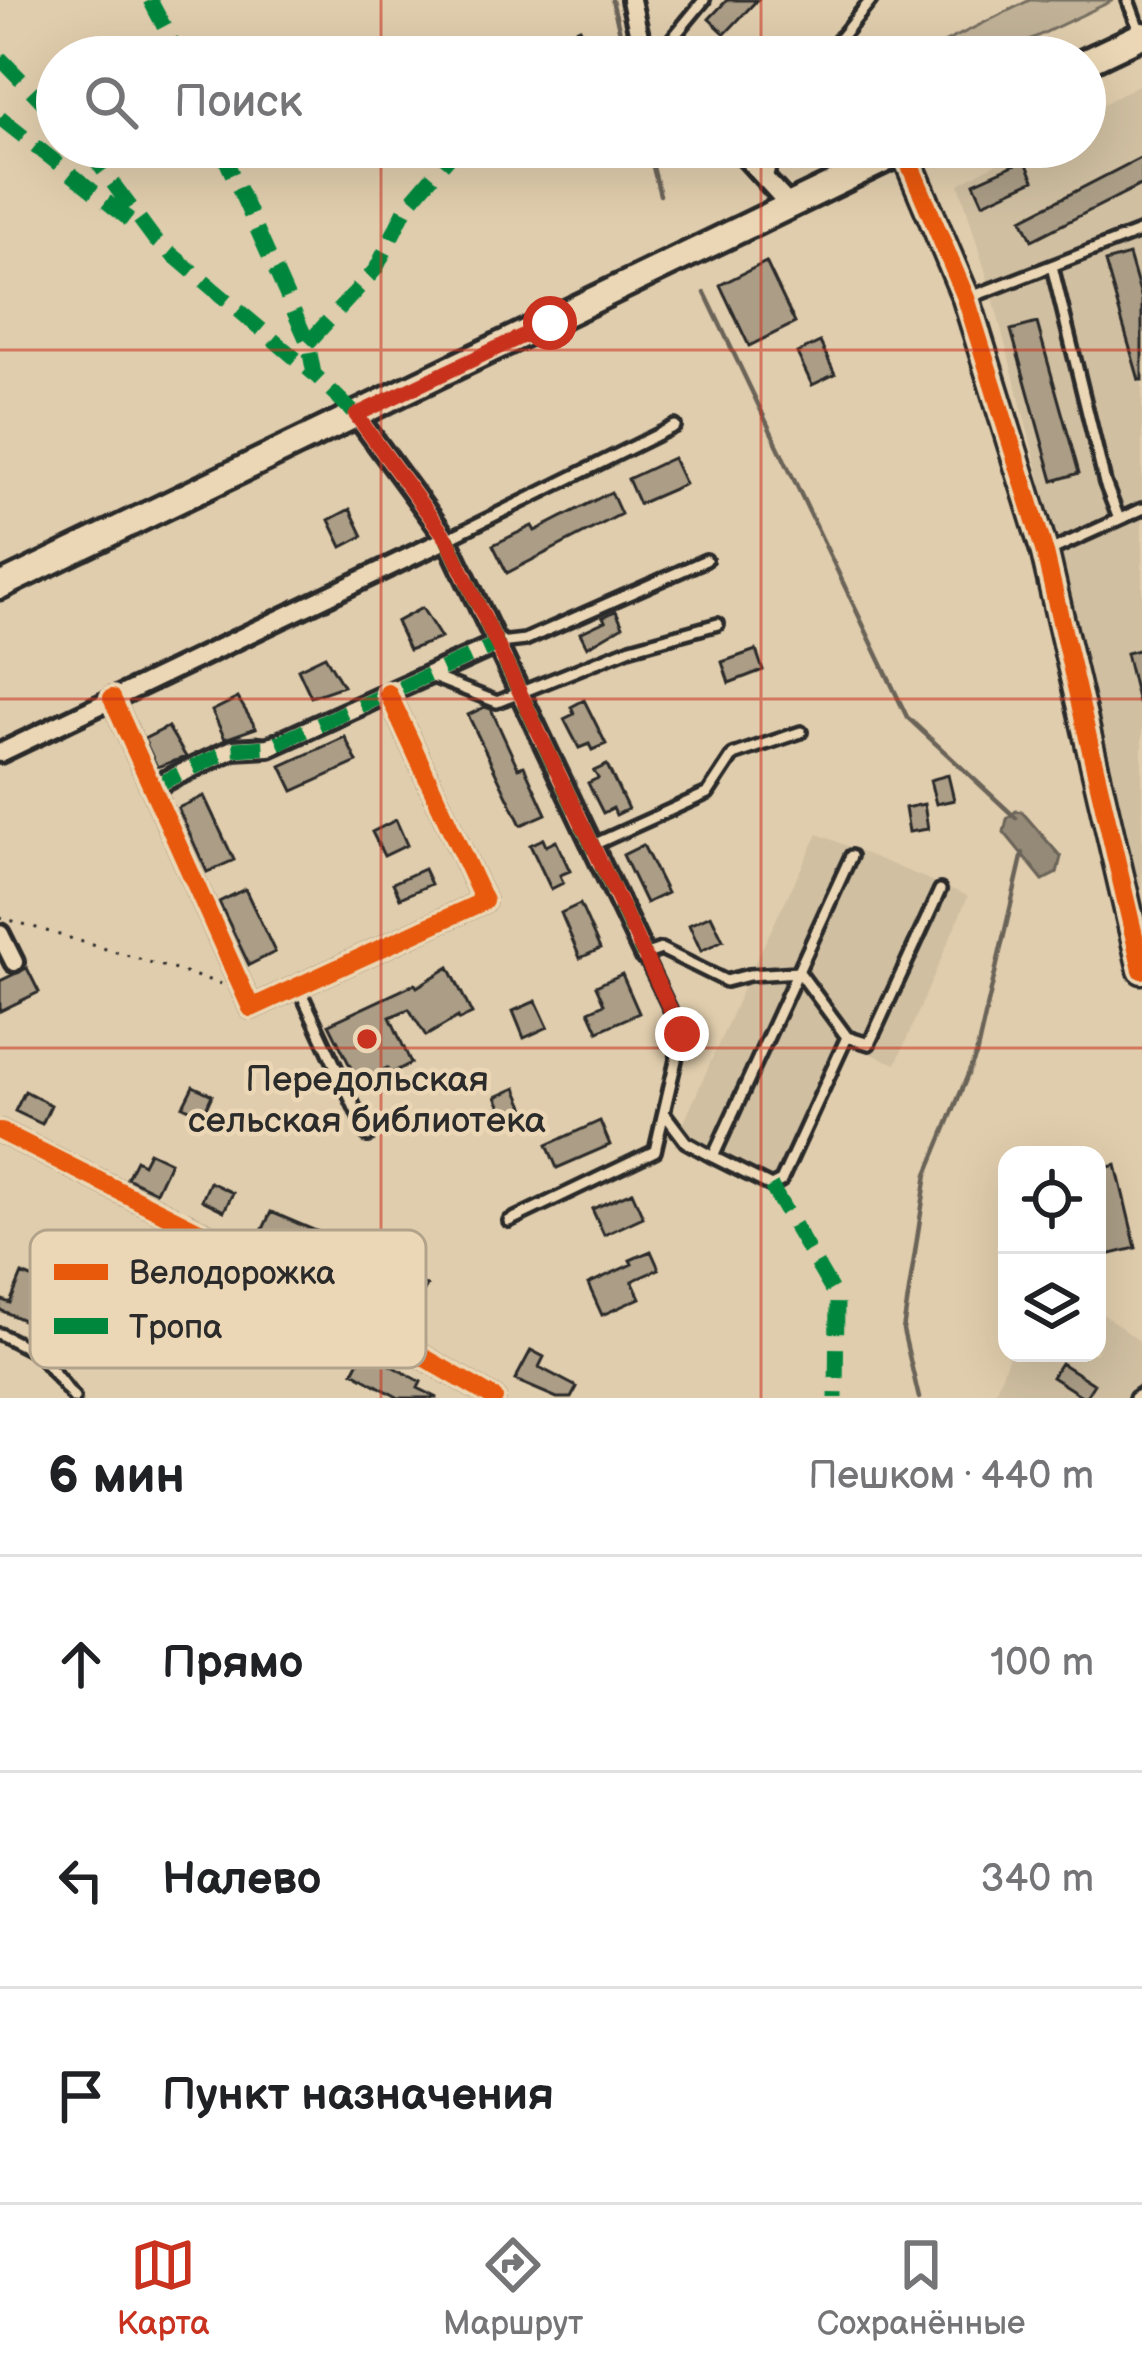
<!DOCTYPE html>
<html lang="ru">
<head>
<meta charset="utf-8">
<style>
  body { margin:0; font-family:"Balsamiq Sans",sans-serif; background:#f2f2f2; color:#202124 }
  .controls { position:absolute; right:36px; bottom:36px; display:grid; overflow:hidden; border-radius:24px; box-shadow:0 12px 48px #0002 }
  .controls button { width:108px; height:108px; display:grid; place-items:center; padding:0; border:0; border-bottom:3px solid #e0e0e0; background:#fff; color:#202124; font:60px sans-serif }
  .stop { position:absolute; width:36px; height:36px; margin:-27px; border:9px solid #c8321e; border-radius:50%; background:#fff }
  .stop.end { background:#c8321e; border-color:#fff; box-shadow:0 3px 12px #0008 }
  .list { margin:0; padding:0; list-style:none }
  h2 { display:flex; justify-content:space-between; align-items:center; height:156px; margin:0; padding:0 48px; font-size:51px }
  h2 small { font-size:39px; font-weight:400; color:#757577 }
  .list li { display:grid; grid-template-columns:78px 1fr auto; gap:36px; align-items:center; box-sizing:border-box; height:216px; padding:0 48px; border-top:3px solid #e0e0e0 }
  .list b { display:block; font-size:45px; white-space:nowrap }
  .list em { font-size:39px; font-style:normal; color:#757577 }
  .icon { flex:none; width:66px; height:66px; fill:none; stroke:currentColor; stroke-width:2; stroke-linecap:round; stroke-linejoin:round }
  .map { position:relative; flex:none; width:1142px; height:1398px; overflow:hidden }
  .search { position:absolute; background:#fff; box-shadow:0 12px 48px #0002; left:36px; right:36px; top:36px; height:132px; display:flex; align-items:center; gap:30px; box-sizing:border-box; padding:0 42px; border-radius:66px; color:#757577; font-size:45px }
  .sheet { height:804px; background:#fff }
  nav { display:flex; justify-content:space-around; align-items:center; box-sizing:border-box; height:168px; border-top:3px solid #e0e0e0; background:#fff; font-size:33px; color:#757577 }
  nav a { display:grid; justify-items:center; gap:6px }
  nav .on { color:#c8321e }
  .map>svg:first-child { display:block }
  .built { fill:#d0bfa1 }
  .green { fill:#c1b297; stroke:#766e61; stroke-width:3 }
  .water { fill:#958a78; stroke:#6b6459; stroke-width:3 }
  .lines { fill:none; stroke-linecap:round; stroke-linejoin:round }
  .stream { stroke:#6b6459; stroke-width:4.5 }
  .building { fill:#ab9d86; stroke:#2b2b2b; stroke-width:3 }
  .lane-casing { stroke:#2b2b2b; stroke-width:18 }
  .street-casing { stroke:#2b2b2b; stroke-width:26 }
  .secondary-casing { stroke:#2b2b2b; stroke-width:33 }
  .path { stroke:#2b2b2b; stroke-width:3; stroke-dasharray:3 9; stroke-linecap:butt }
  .lane { stroke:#ebd7b5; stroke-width:9 }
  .street { stroke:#ebd7b5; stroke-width:16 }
  .secondary { stroke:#ebd7b5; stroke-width:24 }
  .quiet { stroke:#00873e; stroke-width:15; stroke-dasharray:30 15; stroke-linecap:butt }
  .cycleway-casing { stroke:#ebd7b5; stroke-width:26 }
  .cycleway { stroke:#e8590c; stroke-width:18 }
  .route { stroke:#c8321e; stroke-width:15 }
  .grid { fill:none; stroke:#c8321e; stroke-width:3; stroke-opacity:0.55 }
  .poi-dot { fill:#c8321e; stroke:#ebd7b5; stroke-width:4.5 }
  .labels { text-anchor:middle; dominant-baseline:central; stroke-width:9; stroke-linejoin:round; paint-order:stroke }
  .poi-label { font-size:36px; fill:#2b2b2b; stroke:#ebd7b5 }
  .key { fill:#ebd7b5; stroke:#b1a38c; stroke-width:3 }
  .key-label { font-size:33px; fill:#2b2b2b }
</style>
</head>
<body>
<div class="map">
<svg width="1142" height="1398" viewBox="0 0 1142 1398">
  <rect width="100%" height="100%" fill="#e0cdad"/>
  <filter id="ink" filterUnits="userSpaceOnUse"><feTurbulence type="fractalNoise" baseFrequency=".00833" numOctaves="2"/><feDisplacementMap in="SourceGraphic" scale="24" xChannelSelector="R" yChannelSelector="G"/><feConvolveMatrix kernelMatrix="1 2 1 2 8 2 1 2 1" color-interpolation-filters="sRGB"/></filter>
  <g filter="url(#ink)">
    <path class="built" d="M 1142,83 L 1142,904 L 1084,646 L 991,290 L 959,184 L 1026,147 L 1085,147 L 1085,114 Z
      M 818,834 L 968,896 L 896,1064 L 846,1044 L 775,1194 L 674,1145 L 749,975 Z
      M 1099,1311 L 1142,1343 L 1142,1398 L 993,1398 L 1010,1353 L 1097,1353 Z"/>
    <path class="green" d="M 1030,0 L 1114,0 L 993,57 L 915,57 Z"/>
    <path class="water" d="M 1016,811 L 1022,812 L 1061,857 L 1057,873 L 1043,880 L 1004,832 L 1007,819 Z"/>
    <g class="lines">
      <path class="stream" d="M 612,0 L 626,57
        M 648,147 L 660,195
        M 705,293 L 907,717 L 1016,818
        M 919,1398 L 903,1330 L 927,1174 L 976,1055 L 1023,853"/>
    </g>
    <path class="building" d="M 727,0 L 757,0 L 725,34 L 709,19 Z
      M 580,28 L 594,57 L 567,57 L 558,38 Z
      M 1142,157 L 1142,184 L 1032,240 L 1022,219 Z
      M 1025,160 L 1034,180 L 983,203 L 974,183 Z
      M 1129,255 L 1142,300 L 1142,380 L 1139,380 L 1105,262 Z
      M 766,262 L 795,323 L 749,346 L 720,285 Z
      M 1037,323 L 1079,473 L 1053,481 L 1011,330 Z
      M 820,342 L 835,374 L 812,385 L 797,353 Z
      M 673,458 L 685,484 L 639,504 L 628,479 Z
      M 611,492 L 621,514 L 507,573 L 493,545 L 532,526 L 535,531 Z
      M 350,509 L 363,536 L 342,547 L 329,520 Z
      M 422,608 L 441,638 L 409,650 L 396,622 Z
      M 616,611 L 623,626 L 587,647 L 580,633 L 605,621 L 603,617 Z
      M 1142,649 L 1142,703 L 1138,703 L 1126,653 Z
      M 756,650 L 763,670 L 729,683 L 722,662 Z
      M 325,656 L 343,686 L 311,697 L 298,669 Z
      M 238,698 L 256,728 L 225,739 L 212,711 Z
      M 584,700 L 606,744 L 592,750 L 589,744 L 579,748 L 564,719 L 574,714 L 571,707 Z
      M 485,707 L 491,709 L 518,768 L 524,766 L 546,814 L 521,825 L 468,715 Z
      M 168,727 L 186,757 L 157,767 L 144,739 Z
      M 345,737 L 357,762 L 293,791 L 281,766 Z
      M 607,765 L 628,809 L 616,815 L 613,808 L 603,813 L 588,783 L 598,778 L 594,771 Z
      M 948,775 L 954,800 L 936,804 L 930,780 Z
      M 204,796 L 234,860 L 207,872 L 178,808 Z
      M 924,804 L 928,829 L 909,832 L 905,808 Z
      M 396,820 L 407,845 L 384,856 L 372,832 Z
      M 543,839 L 546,846 L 556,841 L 570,871 L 560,875 L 563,883 L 551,889 L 530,845 Z
      M 643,845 L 667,893 L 646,903 L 623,855 Z
      M 424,869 L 431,884 L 400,898 L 393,883 Z
      M 245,889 L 275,952 L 249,965 L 219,902 Z
      M 580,904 L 600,949 L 580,958 L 561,913 Z
      M 711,915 L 723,940 L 701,951 L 689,925 Z
      M 449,967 L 472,1014 L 459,1020 L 458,1017 L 426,1036 L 409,1009 L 390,1017 L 411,1063 L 390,1074 L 387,1068 L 358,1082 L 329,1024 L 415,984 L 417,987 Z
      M 27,968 L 39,992 L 0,1011 L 0,981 Z
      M 622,974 L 639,1013 L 598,1031 L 589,1011 L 604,1004 L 596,986 Z
      M 536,1001 L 548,1027 L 524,1038 L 513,1011 Z
      M 193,1086 L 212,1095 L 203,1115 L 183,1106 Z
      M 516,1088 L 526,1111 L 507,1119 L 496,1097 Z
      M 25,1091 L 51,1105 L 42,1124 L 15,1111 Z
      M 600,1121 L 610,1145 L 557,1168 L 547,1145 Z
      M 149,1152 L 170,1162 L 156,1192 L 127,1178 L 136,1160 L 143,1164 Z
      M 1116,1165 L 1136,1248 L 1103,1256 L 1097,1232 L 1097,1170 Z
      M 210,1182 L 233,1193 L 224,1211 L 202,1200 Z
      M 632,1192 L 643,1217 L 604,1235 L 592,1209 Z
      M 271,1212 L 335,1239 L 326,1258 L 262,1231 Z
      M 651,1251 L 659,1269 L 632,1281 L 640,1298 L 602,1315 L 588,1284 L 632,1264 L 630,1260 Z
      M 403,1272 L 427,1286 L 414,1308 L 390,1294 Z
      M 22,1274 L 46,1284 L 30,1323 L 0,1310 L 0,1299 L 10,1303 Z
      M 531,1350 L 544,1357 L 539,1367 L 577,1387 L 571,1398 L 557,1398 L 515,1380 Z
      M 364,1351 L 421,1382 L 418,1388 L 438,1398 L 399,1398 L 353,1372 Z
      M 1061,1363 L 1094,1384 L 1085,1398 L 1052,1377 Z"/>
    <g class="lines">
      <g class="lane-casing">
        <path id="lane" d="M 1128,0 L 1141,35
          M 657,57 L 704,0
          M 825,57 L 871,0
          M 767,179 L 775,147
          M 1052,266 L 1105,483 L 1119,519
          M 971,297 L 1142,231
          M 447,539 L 675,426
          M 1045,553 L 1142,509
          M 499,643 L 525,640 L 706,560
          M 428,675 L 497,702 L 631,648 L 718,624
          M 593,845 L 708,793 L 733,755 L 801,732
          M 298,986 L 368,1136
          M 664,1113 L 686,1142 L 713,1157 L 851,856
          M 713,1157 L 771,1186 L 781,1181 L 847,1037 L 869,1044 L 940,890
          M 509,1221 L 655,1151 L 682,1034 L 644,955 L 661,949 L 726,981 L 749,975 L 799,972 L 847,1037
          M 0,1334 L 39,1354 L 74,1398
          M 1135,1398 L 1142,1393"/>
      </g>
      <g class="street-casing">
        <path id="street" d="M 631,0 L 639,36 L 653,57
          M 736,147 L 790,206
          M 356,415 L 447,539 L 644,955
          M 112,698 L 251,1008 L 484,901 L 388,693
          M 0,753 L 447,539
          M 152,787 L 233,749 L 269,747 L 499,643
          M 0,934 L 14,962
          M 0,1131 L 247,1255 L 494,1398"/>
      </g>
      <g class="secondary-casing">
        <path id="secondary" d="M 1085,62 L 1142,35
          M 904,151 L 966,298 L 1045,553 L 1142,970
          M 0,586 L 911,147"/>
      </g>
      <path class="path" d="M 0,917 L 222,984"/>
      <use href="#lane" class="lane"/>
      <use href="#street" class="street"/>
      <use href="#secondary" class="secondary"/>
      <path class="quiet" d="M 150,0 L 180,57
        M 0,58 L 57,117
        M 0,118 L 131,221
        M 86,147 L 155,240 L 314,374
        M 220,147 L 308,343 L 314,374 L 356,415
        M 308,343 L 376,269 L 407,206 L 449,157 L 463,147
        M 447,539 L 644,955
        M 152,787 L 233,749 L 269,747 L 499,643
        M 771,1186 L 837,1299 L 836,1398"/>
      <g class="cycleway-casing">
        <path id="cycleway" d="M 904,151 L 966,298 L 1045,553 L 1142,970
          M 112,698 L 251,1008 L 484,901 L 388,693
          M 0,1131 L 247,1255 L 494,1398"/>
      </g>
      <use href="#cycleway" class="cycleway"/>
    </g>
  </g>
  <g class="lines" filter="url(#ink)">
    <path class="route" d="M 550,323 L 356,415 L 447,539 L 682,1034"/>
  </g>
  <path class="grid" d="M 381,0 L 381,57M 761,0 L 761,57M 381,147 L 381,1398M 761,147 L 761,1398M 0,350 L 1142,350M 0,699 L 1142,699M 0,1048 L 1142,1048"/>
  <circle class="poi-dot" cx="367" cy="1039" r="12"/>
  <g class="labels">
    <g class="poi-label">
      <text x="367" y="1080">Передольская<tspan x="367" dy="41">сельская библиотека</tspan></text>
    </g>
  </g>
  <rect x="30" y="1230" width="396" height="138" rx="18" class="key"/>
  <rect x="54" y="1264" width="54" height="16" fill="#e8590c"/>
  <rect x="54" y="1318" width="54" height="16" fill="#00873e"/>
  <g class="key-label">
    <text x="129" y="1284">Велодорожка</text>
    <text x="129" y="1338">Тропа</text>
  </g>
</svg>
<div class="controls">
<button><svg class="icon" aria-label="locate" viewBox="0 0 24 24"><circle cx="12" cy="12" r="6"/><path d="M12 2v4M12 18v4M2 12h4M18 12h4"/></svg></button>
<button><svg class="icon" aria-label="layers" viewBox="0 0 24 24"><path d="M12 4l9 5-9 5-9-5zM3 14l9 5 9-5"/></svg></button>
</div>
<div class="stop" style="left:550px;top:323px"></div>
<div class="stop end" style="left:682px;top:1034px"></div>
<div class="search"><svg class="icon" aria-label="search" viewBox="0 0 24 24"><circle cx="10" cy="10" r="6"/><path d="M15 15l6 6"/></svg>Поиск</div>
</div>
<section class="sheet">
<h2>6 мин<small>Пешком · 440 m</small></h2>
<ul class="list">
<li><svg class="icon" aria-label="ahead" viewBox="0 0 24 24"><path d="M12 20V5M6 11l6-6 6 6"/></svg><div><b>Прямо</b></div><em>100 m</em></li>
<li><svg class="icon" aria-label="left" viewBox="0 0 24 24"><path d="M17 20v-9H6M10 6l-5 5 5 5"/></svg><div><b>Налево</b></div><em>340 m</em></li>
<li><svg class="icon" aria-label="arrive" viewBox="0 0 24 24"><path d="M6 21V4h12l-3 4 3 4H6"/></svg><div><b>Пункт назначения</b></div></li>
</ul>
</section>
<nav>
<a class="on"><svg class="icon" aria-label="map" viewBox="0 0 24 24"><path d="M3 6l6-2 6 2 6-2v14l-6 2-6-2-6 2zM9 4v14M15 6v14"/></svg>Карта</a>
<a><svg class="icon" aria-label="directions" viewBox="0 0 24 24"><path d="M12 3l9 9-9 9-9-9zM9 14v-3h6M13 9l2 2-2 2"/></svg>Маршрут</a>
<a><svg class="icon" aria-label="saved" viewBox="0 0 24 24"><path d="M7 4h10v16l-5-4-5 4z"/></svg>Сохранённые</a>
</nav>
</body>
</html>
